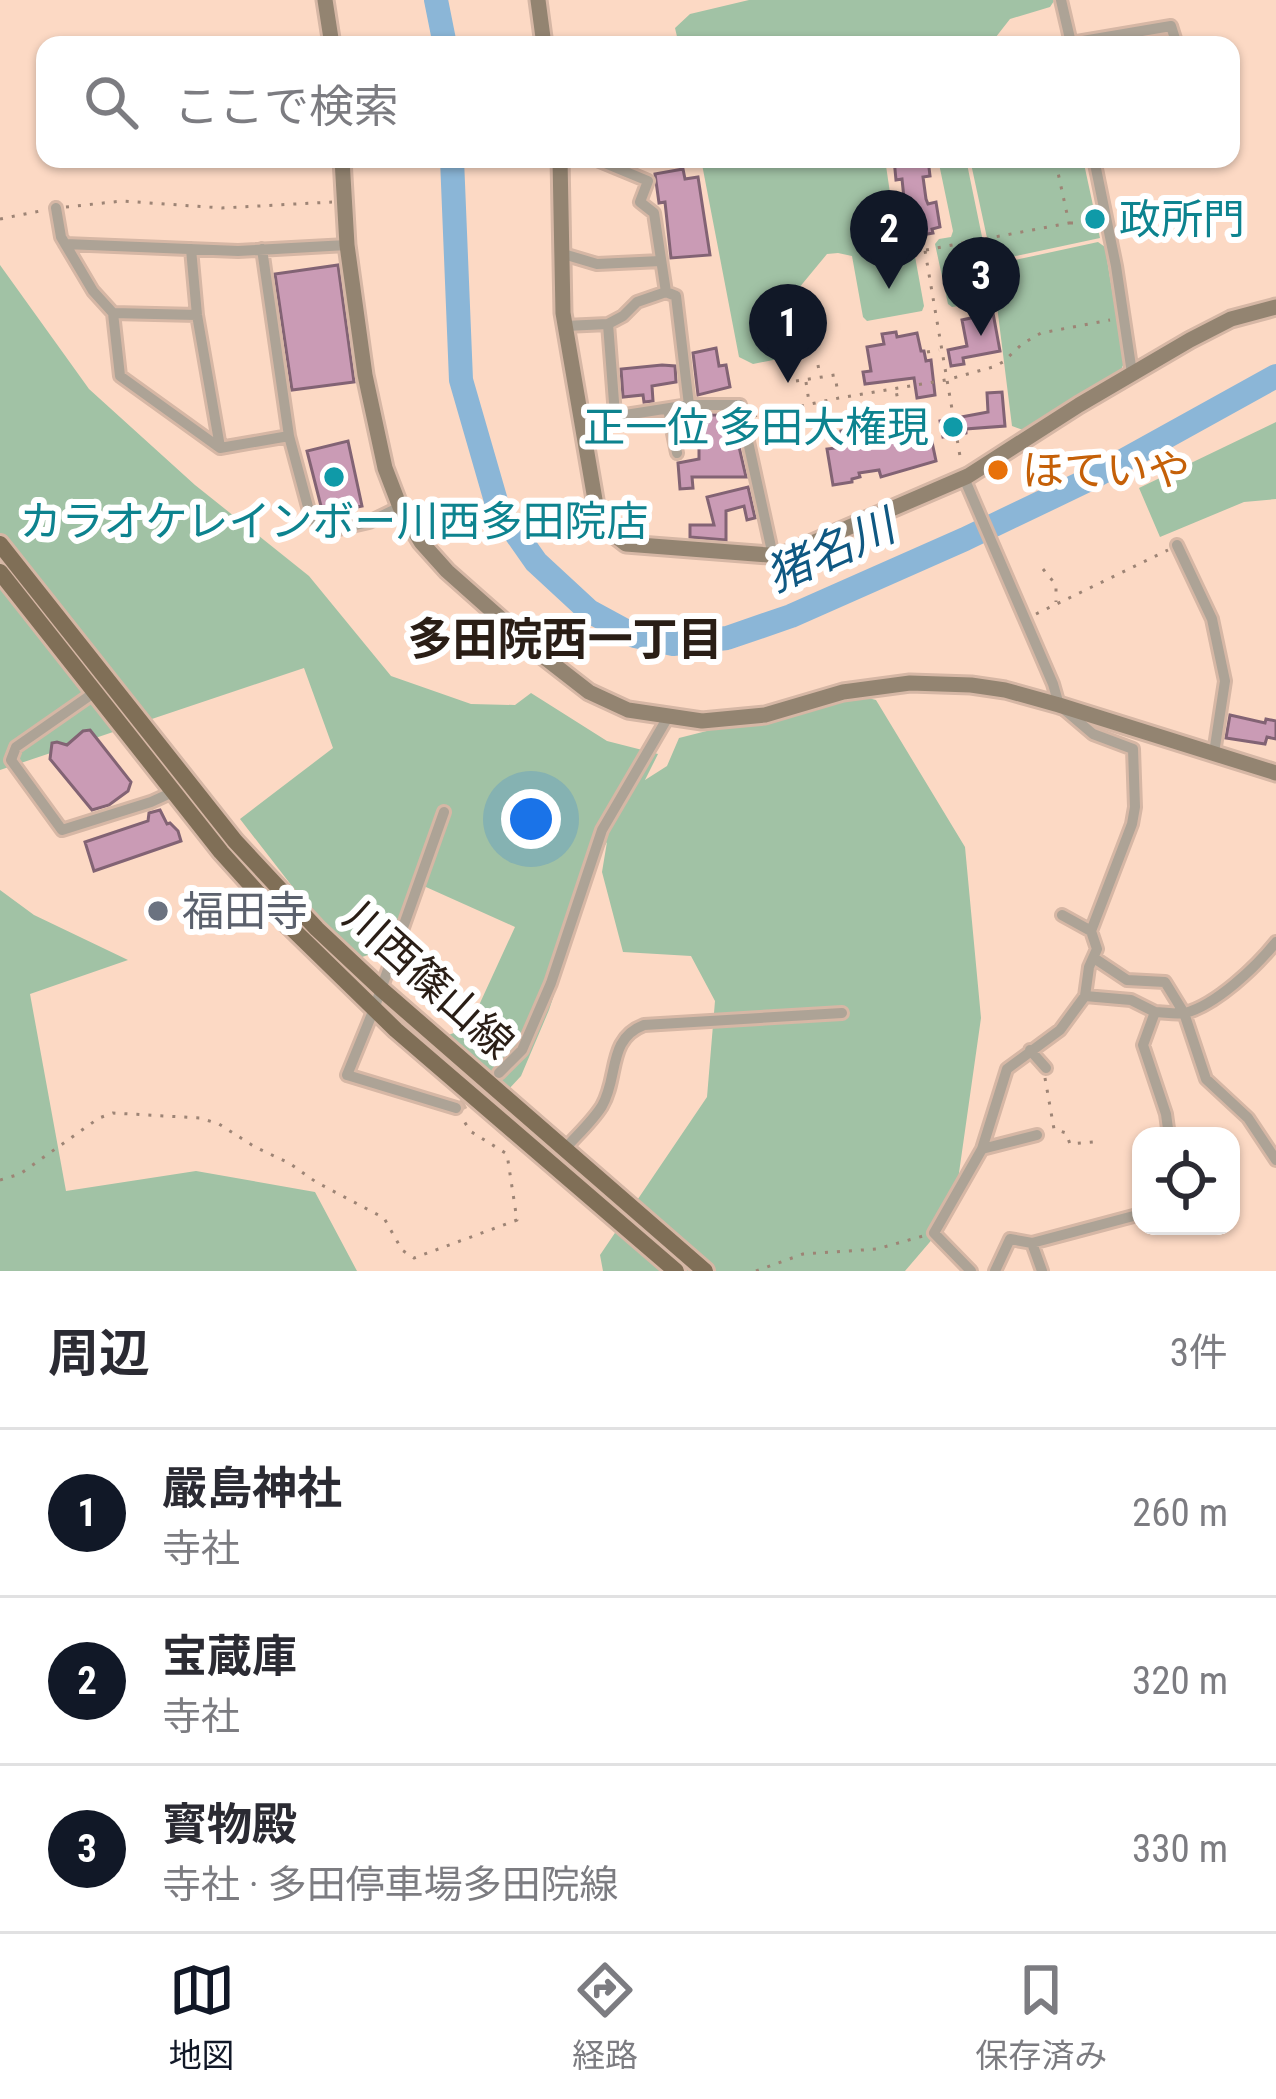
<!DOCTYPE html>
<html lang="ja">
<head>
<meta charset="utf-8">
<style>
  body { margin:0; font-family:"Roboto Condensed","Noto Sans JP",sans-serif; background:#f2f2f3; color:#2b2b33 }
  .controls { position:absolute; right:36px; bottom:36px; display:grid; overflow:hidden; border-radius:24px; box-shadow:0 3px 9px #0004 }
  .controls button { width:108px; height:108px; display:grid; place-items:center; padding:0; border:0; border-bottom:3px solid #e1e1e2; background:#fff; color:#2b2b33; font:60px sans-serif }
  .you { position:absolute; left:531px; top:819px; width:42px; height:42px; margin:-30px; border:9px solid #fff; border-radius:50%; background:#1a73e8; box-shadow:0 0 0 18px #1a73e833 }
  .badge { display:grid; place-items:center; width:78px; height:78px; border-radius:50%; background:#111827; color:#fff; font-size:39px; font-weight:700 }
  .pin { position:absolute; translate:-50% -99px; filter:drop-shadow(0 3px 6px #0008) }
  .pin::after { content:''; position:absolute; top:63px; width:42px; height:36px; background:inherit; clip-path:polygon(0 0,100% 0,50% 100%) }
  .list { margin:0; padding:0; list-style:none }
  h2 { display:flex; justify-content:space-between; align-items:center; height:156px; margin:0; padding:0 48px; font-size:51px }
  h2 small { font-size:39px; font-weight:400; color:#7c7c81 }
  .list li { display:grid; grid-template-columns:78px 1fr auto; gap:36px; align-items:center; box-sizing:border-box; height:168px; padding:0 48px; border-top:3px solid #e1e1e2 }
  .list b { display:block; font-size:45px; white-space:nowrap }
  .list p { margin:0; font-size:39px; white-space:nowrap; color:#7c7c81 }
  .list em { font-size:39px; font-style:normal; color:#7c7c81 }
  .icon { flex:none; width:66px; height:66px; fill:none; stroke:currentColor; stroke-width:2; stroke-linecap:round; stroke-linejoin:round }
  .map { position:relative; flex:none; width:1276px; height:1271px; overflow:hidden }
  .search { position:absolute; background:#fff; box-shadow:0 3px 9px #0004; left:36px; right:36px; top:36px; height:132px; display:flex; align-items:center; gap:30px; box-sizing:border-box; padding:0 42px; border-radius:24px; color:#7c7c81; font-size:45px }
  .sheet { height:660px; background:#fff }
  nav { display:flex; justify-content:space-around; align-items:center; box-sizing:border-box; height:168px; border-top:3px solid #e1e1e2; background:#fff; font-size:33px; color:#7c7c81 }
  nav a { display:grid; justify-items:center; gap:6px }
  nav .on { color:#111827 }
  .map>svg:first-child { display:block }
  .green { fill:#a1c2a5 }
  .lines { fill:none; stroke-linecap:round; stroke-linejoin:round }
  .river { stroke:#8bb6d7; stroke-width:24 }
  .building { fill:#ca9bb5; stroke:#826374; stroke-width:3 }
  .street-tunnel { stroke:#d2b4a1; stroke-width:10; stroke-dasharray:10 5; stroke-linecap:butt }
  .street-casing { stroke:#d6b7a5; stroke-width:16 }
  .secondary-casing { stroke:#d6b7a5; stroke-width:21 }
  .primary-casing { stroke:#d6b7a5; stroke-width:22 }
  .path { stroke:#9d8475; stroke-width:3; stroke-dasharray:3 9; stroke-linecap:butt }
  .street { stroke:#ada396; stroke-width:10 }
  .secondary { stroke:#938471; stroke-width:15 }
  .primary { stroke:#806f57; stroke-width:16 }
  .culture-dot { fill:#0f9aa8; stroke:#fff; stroke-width:4.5 }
  .food-dot { fill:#e8710a; stroke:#fff; stroke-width:4.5 }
  .worship-dot { fill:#6b7280; stroke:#fff; stroke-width:4.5 }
  .labels { text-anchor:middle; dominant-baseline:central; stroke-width:12; stroke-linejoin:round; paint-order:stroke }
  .culture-label { font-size:42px; fill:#0d838f; stroke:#fff; text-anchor:start }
  .food-label { font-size:42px; fill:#c56008; stroke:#fff; text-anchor:start }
  .worship-label { font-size:42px; fill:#5b616d; stroke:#fff; text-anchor:start }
  .street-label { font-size:42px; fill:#2a1e16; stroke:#fff }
  .water-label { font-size:45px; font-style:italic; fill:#0f5882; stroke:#fff }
  .neighbourhood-label { font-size:45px; font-weight:bold; fill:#2a1e16; stroke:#fff }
</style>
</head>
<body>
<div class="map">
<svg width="1276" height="1271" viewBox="0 0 1276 1271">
  <rect width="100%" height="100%" fill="#fcd9c4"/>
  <path class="green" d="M 749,0 L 1054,0 L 1054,1 L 1050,7 L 1010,19 L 992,42 L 980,45 L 679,45 L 675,28 L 690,14 Z
    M 701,159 L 885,159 L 894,220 L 892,226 L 870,230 L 872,251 L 876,254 L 910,248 L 914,251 L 924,306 L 922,311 L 867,321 L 863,317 L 852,256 L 838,253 L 827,254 L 789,300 L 792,352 L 788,357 L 753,364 L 739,357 Z
    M 938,159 L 966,159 L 987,261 L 992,265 L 1098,242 L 1105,247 L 1124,363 L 1121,370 L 1023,430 L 1012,426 L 997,306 L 988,302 L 952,307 L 948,304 L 935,244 L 939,239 L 951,237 L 953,231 Z
    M 970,159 L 1083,159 L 1100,238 L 992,261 Z
    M 0,265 L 89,389 L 195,485 L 309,576 L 391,676 L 471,704 L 515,705 L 531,693 L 607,741 L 658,754 L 645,780 L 667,766 L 679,738 L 853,694 L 876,700 L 965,847 L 981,1018 L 953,1215 L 905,1271 L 603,1271 L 600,1255 L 707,1097 L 715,1001 L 691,956 L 623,952 L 602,872 L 607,842 L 600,854 L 549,1010 L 521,1076 L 497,1102 L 428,1043 L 469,1027 L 515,927 L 417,883 L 392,947 L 350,961 L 240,819 L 333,748 L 304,668 L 0,770 Z
    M 1276,422 L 1276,499 L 1244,502 L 1160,537 L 1139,488 Z
    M 0,890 L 34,915 L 128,960 L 30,994 L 66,1191 L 196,1171 L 315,1192 L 357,1271 L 0,1271 Z"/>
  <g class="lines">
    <path class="river" d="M 436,0 L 445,45
      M 452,159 L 461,380 L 498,508 L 536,562 L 589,611 L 635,636 L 673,644 L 727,638 L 791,616 L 965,539 L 1090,479 L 1276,376"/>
  </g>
  <path class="building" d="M 894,159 L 928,159 L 930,176 L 923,177 L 926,199 L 928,204 L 936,202 L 940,227 L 932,229 L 933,233 L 911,237 L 910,232 L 901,234 L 897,209 L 905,208 L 902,179 L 896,180 Z
    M 683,169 L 685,179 L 698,177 L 710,255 L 671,258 L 665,202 L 659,203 L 655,174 Z
    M 338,265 L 354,382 L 292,390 L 275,274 Z
    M 993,313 L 1000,351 L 963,358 L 964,364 L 951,366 L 948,350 L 967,346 L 962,320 Z
    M 896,332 L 897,337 L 917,333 L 921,351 L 924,351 L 926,361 L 931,360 L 935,395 L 917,398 L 914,378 L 865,384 L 863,372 L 871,371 L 867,347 L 884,344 L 882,334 Z
    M 716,348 L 719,366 L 726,365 L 730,387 L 698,395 L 693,353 Z
    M 662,365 L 675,366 L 676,382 L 652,386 L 653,401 L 644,402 L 643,395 L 623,397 L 621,369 Z
    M 1002,392 L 1005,426 L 966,429 L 966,433 L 943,437 L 940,421 L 988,412 L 987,393 Z
    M 690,415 L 732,415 L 733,439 L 737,438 L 746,477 L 692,477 L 693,488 L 680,489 L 678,463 L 699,459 L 699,429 L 682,430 L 679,416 Z
    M 865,427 L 865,430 L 882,427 L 883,435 L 897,433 L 899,447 L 932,442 L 936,461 L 881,477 L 879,470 L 859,473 L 860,477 L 852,479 L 852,482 L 833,485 L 827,449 L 844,447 L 841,431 Z
    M 348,441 L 362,506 L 323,514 L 307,451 Z
    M 748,487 L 755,518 L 747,520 L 744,506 L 726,511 L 726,540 L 690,537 L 690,525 L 714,525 L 707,497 Z
    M 1230,715 L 1265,723 L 1266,719 L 1276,721 L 1276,739 L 1267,737 L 1265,744 L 1226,738 Z
    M 90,730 L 131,782 L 128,791 L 109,805 L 92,810 L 50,759 L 52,743 L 57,742 L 67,745 L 83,731 Z
    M 160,810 L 167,824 L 170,823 L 178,831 L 181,841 L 94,871 L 85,842 L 148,821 L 149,813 Z"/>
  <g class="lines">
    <path class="street-tunnel" d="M 456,1108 L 468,1102 L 491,1080"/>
    <g class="street-casing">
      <path id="street" d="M 1061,0 L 1071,43 L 1171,26 L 1177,45
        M 595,159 L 648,181 L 640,202 L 654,213 L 666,292 L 676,296 L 689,405
        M 1094,159 L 1116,266 L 1132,373
        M 56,208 L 61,237 L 93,291 L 113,313 L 120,376 L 220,448 L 289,436
        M 65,244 L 238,251 L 347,245
        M 191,249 L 197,315 L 220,447
        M 262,249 L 289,436 L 311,518 L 330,531 L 369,522 L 400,507
        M 560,253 L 597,264 L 661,261
        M 113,313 L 197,315
        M 608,324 L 615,415
        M 565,326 L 608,324 L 623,316 L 637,302 L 666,292
        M 668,409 L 677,453
        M 581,422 L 689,405 L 740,405 L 773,556
        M 964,478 L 1053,684 L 1059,705 L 1093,734 L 1133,749 L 1135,807 L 1132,824 L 1091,931 L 1097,949 L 1089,967 L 1085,996 L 1060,1030 L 1007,1069 L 982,1149 L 934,1233 L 971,1271
        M 1177,545 L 1212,619 L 1225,681 L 1214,753
        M 95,692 L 16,747 L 11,760 L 62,830 L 151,802 L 173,792
        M 444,812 L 374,1009 L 347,1075 L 456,1108
        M 1062,915 L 1091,931
        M 1094,958 L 1127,980 L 1165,982 L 1184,1013 L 1206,1079 L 1248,1118 L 1276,1160
        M 1085,996 L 1131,1000 L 1155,1012
        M 1030,1050 L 1046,1068
        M 499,1073 L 522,1050 L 551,983 L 602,830 L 668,717
        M 1169,1136 L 1166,1114 L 1143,1045 L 1155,1012 C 1164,1012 1176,1015 1185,1013 C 1216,1005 1256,967 1276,942
        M 982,1149 L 1037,1135
        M 564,1150 C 576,1136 592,1122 602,1106 C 619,1077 607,1039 644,1025 L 842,1013
        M 1032,1243 L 1042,1271
        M 995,1271 L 1010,1239 L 1032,1243 L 1141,1214"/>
    </g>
    <g class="secondary-casing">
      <path id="secondary" d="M 325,0 L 332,45
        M 538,0 L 544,45
        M 342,159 L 347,245 L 365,375 L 385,468 L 400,507 L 421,542 L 447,571 L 544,657 L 589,692 L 628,710 L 702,721 L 765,715 L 843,692 L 910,683 L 971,685 L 1005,690 L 1059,705 L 1276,773
        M 560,159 L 563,313 L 599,523 L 626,544 L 782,556 L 968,476 L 1079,405 L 1190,340 L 1231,319 L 1276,307"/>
    </g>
    <g class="primary-casing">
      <path id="primary" d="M 0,544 L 235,841 L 317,929 L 381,989 L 705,1271
        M 0,572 L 221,852 L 275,912 L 396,1030 L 676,1271"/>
    </g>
    <path class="path" d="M 66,207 L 122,201 L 222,208 L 332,202
      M 0,219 L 45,210
      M 1070,223 L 1089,223
      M 923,239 L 961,462
      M 926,250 L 1069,223 L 1055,159
      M 927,352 L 939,350
      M 818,365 L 820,376
      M 796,381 L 835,375 L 838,394
      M 806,382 L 809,402
      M 770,414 L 775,441
      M 754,416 L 839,398 L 946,380 L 993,367 L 1003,362 L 1022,344 L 1041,333 L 1110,320
      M 894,431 L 900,413 L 896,390
      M 1043,569 L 1056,585 L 1056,602
      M 1036,614 L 1168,550
      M 1045,1078 L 1054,1129 L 1066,1133 L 1070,1144 L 1093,1142
      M 0,1180 L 20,1174 L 99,1118 L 113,1113 L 200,1118 L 219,1124 L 255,1147 L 289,1163 L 316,1182 L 384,1218 L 402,1250 L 414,1258 L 517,1220 L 507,1154 L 470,1131 L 461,1116
      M 756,1271 L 803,1254 L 877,1249 L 923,1236"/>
    <use href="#street" class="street"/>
    <use href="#secondary" class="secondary"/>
    <use href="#primary" class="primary"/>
  </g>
  <g class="culture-dot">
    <circle cx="1095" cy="219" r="12"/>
    <circle cx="953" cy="427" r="12"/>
    <circle cx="334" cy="477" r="12"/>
  </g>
  <circle class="food-dot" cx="998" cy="470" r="12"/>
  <circle class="worship-dot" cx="158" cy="911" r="12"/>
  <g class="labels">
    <g class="culture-label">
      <text x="1119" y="219">政所門</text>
      <text x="929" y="427" text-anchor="end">正一位 多田大権現</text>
      <text x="334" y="521" text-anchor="middle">カラオケレインボー川西多田院店</text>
    </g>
    <g class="food-label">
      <text x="1022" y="470">ほていや</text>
    </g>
    <g class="worship-label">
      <text x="182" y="911">福田寺</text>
    </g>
    <g class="street-label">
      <text transform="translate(429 980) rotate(42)">川西篠山線</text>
    </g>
    <g class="water-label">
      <text transform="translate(830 551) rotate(-24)">猪名川</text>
    </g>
    <g class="neighbourhood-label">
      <text x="565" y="639">多田院西一丁目</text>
    </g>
  </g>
</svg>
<div class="controls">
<button><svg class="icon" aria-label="locate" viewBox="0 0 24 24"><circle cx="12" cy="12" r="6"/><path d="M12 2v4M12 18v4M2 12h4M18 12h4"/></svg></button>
</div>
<div class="you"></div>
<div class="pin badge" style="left:788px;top:383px">1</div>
<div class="pin badge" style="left:889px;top:289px">2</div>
<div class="pin badge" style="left:981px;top:336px">3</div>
<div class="search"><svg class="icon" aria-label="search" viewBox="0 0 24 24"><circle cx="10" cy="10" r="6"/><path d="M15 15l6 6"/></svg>ここで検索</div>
</div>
<section class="sheet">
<h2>周辺<small>3件</small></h2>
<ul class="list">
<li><span class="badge">1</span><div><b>嚴島神社</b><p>寺社</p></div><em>260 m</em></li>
<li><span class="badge">2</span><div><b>宝蔵庫</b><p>寺社</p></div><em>320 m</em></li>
<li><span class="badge">3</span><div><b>寳物殿</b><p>寺社 · 多田停車場多田院線</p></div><em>330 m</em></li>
</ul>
</section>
<nav>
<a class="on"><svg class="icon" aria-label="map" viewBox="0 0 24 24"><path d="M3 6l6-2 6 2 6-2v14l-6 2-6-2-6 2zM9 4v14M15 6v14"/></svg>地図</a>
<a><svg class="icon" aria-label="directions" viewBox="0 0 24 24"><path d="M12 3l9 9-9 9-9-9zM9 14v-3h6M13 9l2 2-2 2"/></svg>経路</a>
<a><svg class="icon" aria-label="saved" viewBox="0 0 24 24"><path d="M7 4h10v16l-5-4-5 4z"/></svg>保存済み</a>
</nav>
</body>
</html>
